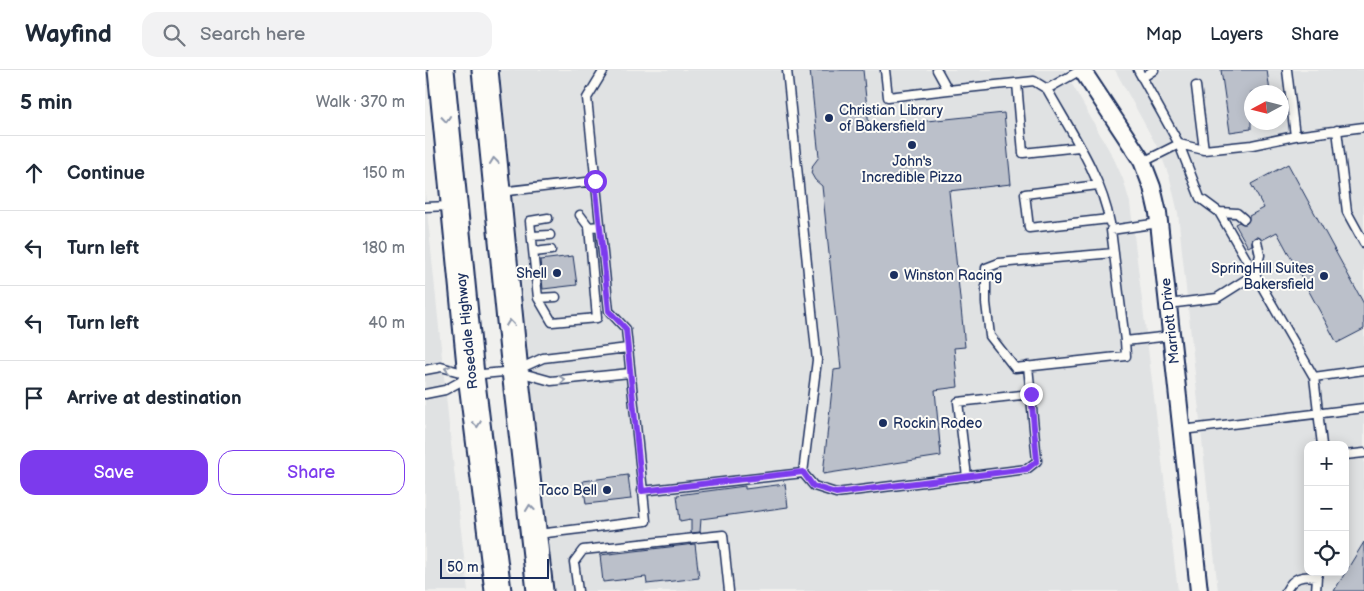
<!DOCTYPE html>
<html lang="en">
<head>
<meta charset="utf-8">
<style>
  body { margin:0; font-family:"Balsamiq Sans",sans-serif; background:#f2f2f3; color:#1f2937 }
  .controls { position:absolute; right:15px; bottom:15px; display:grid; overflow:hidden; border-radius:10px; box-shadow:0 2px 12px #0003 }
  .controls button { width:45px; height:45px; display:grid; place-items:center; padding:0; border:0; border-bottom:1px solid #e0e1e3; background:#fff; color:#1f2937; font:25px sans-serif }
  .compass { position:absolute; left:819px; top:15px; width:45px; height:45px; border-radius:50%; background:#fff; box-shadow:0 2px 12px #0003; rotate:263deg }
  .scale { position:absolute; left:15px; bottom:12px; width:109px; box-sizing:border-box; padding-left:5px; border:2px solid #1b2f5e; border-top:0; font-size:14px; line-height:18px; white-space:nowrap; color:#1b2f5e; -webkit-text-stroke:4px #fdfcf7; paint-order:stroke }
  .stop { position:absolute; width:15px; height:15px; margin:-11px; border:4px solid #7c3aed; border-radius:50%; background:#fff }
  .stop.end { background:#7c3aed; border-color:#fff; box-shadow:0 1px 5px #0008 }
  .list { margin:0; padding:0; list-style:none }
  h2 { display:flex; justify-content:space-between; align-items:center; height:65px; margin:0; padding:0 20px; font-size:21px }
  h2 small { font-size:16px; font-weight:400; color:#747a83 }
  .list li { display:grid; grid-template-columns:32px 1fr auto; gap:15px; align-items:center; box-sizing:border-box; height:75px; padding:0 20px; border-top:1px solid #e0e1e3 }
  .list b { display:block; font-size:19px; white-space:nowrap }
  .list em { font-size:16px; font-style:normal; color:#747a83 }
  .actions { display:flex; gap:10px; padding:15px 20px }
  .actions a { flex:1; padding:11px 0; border:1px solid #7c3aed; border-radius:15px; text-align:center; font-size:18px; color:#7c3aed }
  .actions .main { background:#7c3aed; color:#fff }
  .icon { flex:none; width:28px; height:28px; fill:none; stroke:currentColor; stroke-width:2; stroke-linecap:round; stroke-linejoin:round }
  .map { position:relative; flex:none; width:939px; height:521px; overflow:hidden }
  header { display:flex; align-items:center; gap:30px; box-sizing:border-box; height:70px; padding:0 25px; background:#fff; border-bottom:1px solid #e0e1e3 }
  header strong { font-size:24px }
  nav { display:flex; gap:28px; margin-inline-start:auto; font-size:18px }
  .search { width:350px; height:45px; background:#f2f2f3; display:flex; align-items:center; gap:12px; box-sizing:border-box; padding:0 18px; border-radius:15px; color:#747a83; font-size:19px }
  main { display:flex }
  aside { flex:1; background:#fff }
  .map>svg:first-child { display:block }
  .built { fill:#e0e2e3; fill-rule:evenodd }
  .building { fill:#bbc0ca; stroke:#1b2f5e }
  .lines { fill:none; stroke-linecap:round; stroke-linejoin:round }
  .service-casing { stroke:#1b2f5e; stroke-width:11 }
  .minor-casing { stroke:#1b2f5e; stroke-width:20 }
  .primary-casing { stroke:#1b2f5e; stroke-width:29 }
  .service { stroke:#fdfcf7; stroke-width:8 }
  .minor { stroke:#fdfcf7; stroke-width:16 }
  .primary { stroke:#fdfcf7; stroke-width:25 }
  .oneway { stroke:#8c96aa }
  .route { stroke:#7c3aed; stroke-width:6 }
  .poi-dot { fill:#1b2f5e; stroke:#fdfcf7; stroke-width:2 }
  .labels { text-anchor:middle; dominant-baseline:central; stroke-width:4; stroke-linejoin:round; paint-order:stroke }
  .poi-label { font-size:14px; fill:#1b2f5e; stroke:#fdfcf7; text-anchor:start }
  .street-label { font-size:14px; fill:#1b2f5e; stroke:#fdfcf7 }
</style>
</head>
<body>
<header>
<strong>Wayfind</strong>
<div class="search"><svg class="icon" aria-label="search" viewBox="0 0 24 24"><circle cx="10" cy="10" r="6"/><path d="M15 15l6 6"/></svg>Search here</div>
<nav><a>Map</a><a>Layers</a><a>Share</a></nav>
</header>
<main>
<aside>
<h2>5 min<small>Walk · 370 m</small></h2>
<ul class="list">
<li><svg class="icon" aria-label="ahead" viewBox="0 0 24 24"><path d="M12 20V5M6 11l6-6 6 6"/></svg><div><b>Continue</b></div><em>150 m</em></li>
<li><svg class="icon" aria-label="left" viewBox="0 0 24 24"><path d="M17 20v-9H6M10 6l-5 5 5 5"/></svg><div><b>Turn left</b></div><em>180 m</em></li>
<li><svg class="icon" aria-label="left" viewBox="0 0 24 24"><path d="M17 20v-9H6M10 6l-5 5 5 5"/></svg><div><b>Turn left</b></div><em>40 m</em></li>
<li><svg class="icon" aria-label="arrive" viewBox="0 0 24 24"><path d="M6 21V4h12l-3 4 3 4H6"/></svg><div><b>Arrive at destination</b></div></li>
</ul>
<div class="actions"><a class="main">Save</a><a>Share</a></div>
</aside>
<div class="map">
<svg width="939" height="521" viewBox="0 0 939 521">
  <rect width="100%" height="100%" fill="#f0f0ee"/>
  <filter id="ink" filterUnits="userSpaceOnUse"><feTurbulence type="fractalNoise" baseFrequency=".02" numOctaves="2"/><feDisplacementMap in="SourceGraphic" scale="10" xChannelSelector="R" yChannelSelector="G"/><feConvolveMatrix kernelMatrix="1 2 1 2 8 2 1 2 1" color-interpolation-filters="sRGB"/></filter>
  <g filter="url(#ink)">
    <path class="built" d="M 75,0 L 639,0 L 689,89 L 698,109 L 705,133 L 753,521 L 127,521 Z
      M 690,0 L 939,0 L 939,521 L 793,521 L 753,143 L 745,109 L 735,82 ZM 826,22 L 856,22 L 856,52 L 826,52 ZM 883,375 L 920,375 L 920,502 L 883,502 Z
      M 0,121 L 25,365 L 43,521 L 0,521 Z"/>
    <path class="building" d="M 385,0 L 438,0 L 444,57 L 579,43 L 586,114 L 524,121 L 540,277 L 529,278 L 533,317 L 510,320 L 516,386 L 398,404 L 409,300 L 416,299 L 397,116 L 390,110 L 386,103 L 388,95 L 394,87 Z
      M 796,0 L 842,0 L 845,22 L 826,22 L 826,59 L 805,62 Z
      M 863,94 L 939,234 L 939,259 L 912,273 L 852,162 L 837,170 L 833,167 L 829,168 L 827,171 L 827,175 L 823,177 L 810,154 L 814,152 L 818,154 L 821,154 L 824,150 L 824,146 L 839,138 L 826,114 Z
      M 148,186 L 152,215 L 118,219 L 115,190 Z
      M 203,405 L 206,429 L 161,434 L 158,411 Z
      M 360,414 L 363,437 L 276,449 L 275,462 L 266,463 L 266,449 L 255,451 L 252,425 L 320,416 L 320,419 Z
      M 939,472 L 939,521 L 909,521 Z
      M 270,474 L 274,508 L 222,514 L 221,507 L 178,512 L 175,485 Z"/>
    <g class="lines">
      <g class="service-casing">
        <path id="service" d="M 460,0 L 463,27 L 523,20
          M 512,0 L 523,20 L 609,11 L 622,19 L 656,0
          M 713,0 L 754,74 L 718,92
          M 862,0 L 870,66
          M 717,8 L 729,0
          M 592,13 L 598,83 L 654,77
          M 771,16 L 779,80
          M 622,19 C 646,62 676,105 685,153
          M 912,60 L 922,142 L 939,173
          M 754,74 L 775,128 L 794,142 L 889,307
          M 754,74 L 779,80 L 827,75 L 870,66 L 939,57
          M 673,115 L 600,124 L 604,158 L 684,149
          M 74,122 L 170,111
          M 0,137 L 25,136
          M 794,142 L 812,143 L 819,149
          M 155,145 L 164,157
          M 123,148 L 105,151 L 113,228 L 127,252 L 172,248 L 164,157 L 175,156
          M 107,166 L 125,165
          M 109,182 L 126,180
          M 689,183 L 574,193 L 561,198 L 561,233 L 565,266 L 590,298 L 701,286 L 700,271 L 746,266
          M 113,228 L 131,227
          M 743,234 L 792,228 L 830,204 L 835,185 L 832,172
          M 700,271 L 686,160 L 734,153
          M 94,299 L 118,288 L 203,278
          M 0,300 L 16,297 L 46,305 L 90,301 L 126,311 L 205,303
          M 0,324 L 20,320 L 42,308
          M 757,360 L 939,338
          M 897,375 L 889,307 L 939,300
          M 920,385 L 939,383
          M 378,403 L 389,416 L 411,423 L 602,399 L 612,391 L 603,296
          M 542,407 L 533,332 L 606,324
          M 217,421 L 378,403 L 392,290 L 362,0
          M 113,464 L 221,451 L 201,259 L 184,241 L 162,28 L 179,0
          M 153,521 L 149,492 L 158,480 L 298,465 L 304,521
          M 861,521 C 868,507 877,505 892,507 L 894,502
          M 891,521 L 892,507"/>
      </g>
      <g class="minor-casing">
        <path id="minor" d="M 657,0 L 717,91 L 727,117 L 733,143 L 774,521"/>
      </g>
      <g class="primary-casing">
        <path id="primary" d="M 16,0 L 46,305 L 73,521
          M 60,0 L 90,301 L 115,521"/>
      </g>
      <use href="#service" class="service"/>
      <use href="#minor" class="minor"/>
      <use href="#primary" class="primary"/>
    </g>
    <defs><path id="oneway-chevron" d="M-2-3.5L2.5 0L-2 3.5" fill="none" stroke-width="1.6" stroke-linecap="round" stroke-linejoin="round" transform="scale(1.25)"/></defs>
    <g class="oneway">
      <use href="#oneway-chevron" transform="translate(21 49) rotate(84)"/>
      <use href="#oneway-chevron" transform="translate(69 91) rotate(-96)"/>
      <use href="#oneway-chevron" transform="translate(85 253) rotate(-96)"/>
      <use href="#oneway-chevron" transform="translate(23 299) rotate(-167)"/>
      <use href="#oneway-chevron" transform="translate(137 310) rotate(-5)"/>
      <use href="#oneway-chevron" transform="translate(52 354) rotate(83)"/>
      <use href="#oneway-chevron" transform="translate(105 438) rotate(-96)"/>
    </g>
  </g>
  <g class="lines" filter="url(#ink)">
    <path class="route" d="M 170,111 L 184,241 L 201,259 L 217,421 L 378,402 L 388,416 L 411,423 L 602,399 L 612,391 L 606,324"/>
  </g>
  <g class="poi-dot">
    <circle cx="404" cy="48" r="5"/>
    <circle cx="487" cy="75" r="5"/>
    <circle cx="132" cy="203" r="5"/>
    <circle cx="469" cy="205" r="5"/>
    <circle cx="899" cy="206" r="5"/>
    <circle cx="458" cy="353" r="5"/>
    <circle cx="182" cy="420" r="5"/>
  </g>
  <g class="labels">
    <g class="poi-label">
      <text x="414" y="40">Christian Library<tspan x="414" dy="16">of Bakersfield</tspan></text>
      <text x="487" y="91" text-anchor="middle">John's<tspan x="487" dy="16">Incredible Pizza</tspan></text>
      <text x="889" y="198" text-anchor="end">SpringHill Suites<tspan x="889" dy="16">Bakersfield</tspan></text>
      <text x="122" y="203" text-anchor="end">Shell</text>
      <text x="479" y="205">Winston Racing</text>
      <text x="468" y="353">Rockin Rodeo</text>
      <text x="172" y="420" text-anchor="end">Taco Bell</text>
    </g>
    <g class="street-label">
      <text transform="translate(745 251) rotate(-96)">Marriott Drive</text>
      <text transform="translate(42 261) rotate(-96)">Rosedale Highway</text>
    </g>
  </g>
</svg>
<div class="controls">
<button>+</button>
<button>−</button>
<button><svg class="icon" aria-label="locate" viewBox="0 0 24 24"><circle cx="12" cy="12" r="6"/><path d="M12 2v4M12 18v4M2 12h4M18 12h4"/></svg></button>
</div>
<svg class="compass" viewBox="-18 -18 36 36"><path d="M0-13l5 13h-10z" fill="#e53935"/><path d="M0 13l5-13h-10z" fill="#747a83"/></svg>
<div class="scale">50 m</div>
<div class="stop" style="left:170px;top:111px"></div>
<div class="stop end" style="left:606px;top:324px"></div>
</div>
</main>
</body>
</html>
